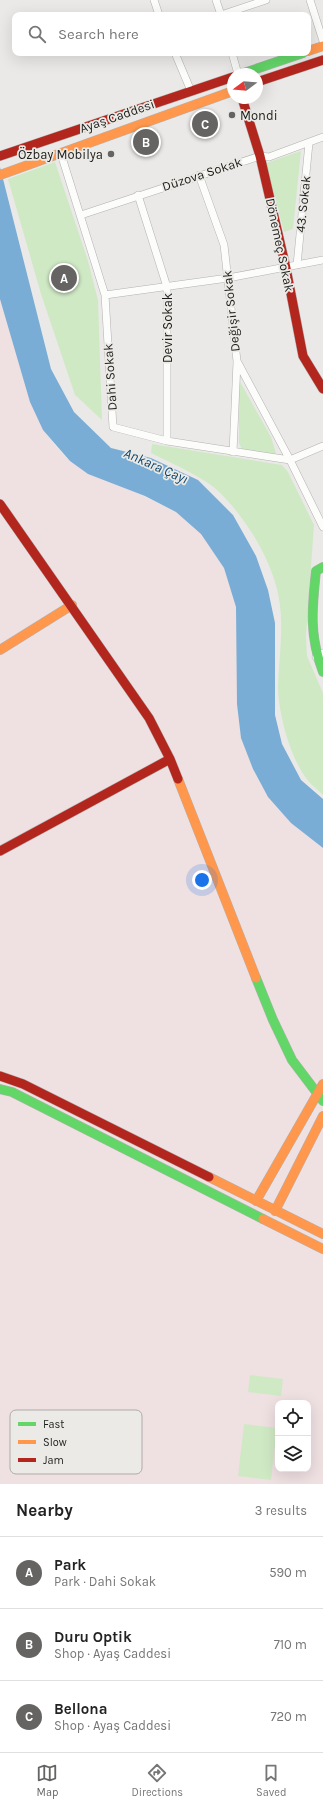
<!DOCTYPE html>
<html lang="en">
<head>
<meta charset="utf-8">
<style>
  body { margin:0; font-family:Karla,sans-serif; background:#f2f2f2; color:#222 }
  .controls { position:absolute; right:12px; bottom:12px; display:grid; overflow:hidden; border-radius:8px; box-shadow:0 4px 16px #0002 }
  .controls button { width:36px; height:36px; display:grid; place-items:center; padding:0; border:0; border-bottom:1px solid #e0e0e0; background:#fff; color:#222; font:20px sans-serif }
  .compass { position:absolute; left:227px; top:68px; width:36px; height:36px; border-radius:50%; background:#fff; box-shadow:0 4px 16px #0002; rotate:254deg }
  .you { position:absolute; left:202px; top:880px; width:14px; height:14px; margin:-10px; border:3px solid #fff; border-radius:50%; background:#1a73e8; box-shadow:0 0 0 6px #1a73e833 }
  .badge { display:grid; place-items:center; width:26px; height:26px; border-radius:50%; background:#656462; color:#fff; font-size:13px; font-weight:700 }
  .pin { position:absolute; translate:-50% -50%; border:2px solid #fff; box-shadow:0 1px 4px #0006 }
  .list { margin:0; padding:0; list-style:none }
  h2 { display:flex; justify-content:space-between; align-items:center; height:52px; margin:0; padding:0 16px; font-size:17px }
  h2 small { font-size:13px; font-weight:400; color:#767676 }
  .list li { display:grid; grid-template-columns:26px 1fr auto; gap:12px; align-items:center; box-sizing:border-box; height:72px; padding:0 16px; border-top:1px solid #e0e0e0 }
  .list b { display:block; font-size:15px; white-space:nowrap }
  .list p { margin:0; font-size:13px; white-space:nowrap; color:#767676 }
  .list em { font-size:13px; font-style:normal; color:#767676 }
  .icon { flex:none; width:22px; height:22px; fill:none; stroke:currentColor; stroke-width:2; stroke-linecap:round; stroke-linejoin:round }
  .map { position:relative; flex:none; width:323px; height:1484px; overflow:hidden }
  .search { position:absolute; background:#fff; box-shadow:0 4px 16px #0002; left:12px; right:12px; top:12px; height:44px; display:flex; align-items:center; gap:10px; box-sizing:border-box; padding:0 14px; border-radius:8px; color:#767676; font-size:15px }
  .sheet { height:268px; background:#fff }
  nav { display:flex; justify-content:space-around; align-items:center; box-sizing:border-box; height:56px; border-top:1px solid #e0e0e0; background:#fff; font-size:11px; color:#767676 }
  nav a { display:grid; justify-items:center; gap:2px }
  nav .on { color:#656462 }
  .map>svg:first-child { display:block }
  .industrial { fill:#efe0e2; fill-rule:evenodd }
  .green { fill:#d0e9c5 }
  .water { fill:#79add5 }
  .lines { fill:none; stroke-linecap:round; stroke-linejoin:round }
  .street-casing { stroke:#b2b2b1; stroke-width:8 }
  .fast-casing { stroke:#b2b2b1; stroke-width:10 }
  .slow-casing { stroke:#b2b2b1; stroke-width:10 }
  .jam-casing { stroke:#b2b2b1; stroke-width:10 }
  .street { stroke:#fcfcfb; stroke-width:7 }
  .fast { stroke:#63d668; stroke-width:9 }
  .slow { stroke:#ff974d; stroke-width:9 }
  .jam { stroke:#b3261e; stroke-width:9 }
  .poi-dot { fill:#656462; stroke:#ebeae6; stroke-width:1.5 }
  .labels { text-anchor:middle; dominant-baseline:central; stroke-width:3.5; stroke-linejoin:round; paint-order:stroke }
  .poi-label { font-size:13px; fill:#1d1d1b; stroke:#ebeae6; text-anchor:start }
  .street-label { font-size:13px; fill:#1d1d1b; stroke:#ebeae6 }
  .water-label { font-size:14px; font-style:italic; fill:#0e466d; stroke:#ebeae6 }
  .key { fill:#ebeae6; stroke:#adaca9; stroke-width:1 }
  .key-label { font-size:11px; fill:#1d1d1b }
</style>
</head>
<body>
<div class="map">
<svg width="323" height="1484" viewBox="0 0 323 1484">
  <rect width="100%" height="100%" fill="#eae9e7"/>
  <path class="industrial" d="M 0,297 L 43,430 L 57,448 L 70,461 L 176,512 L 201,534 L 224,568 L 236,607 L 241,738 L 253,769 L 268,797 L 291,823 L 323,848 L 323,1484 L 0,1484 ZM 278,1403 L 308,1403 L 308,1469 L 278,1469 Z"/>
  <path class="green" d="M 301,151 L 293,229 L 284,232 L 266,163 Z
    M 55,162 L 88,261 L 98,300 L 102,420 L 75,395 L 41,294 L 8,179 Z
    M 239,380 L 271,437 L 276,453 L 272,455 L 242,449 L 239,443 Z
    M 152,444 L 282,465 L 288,472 L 314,525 L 306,636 L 307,656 L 323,693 L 323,795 C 319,791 314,787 310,783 C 291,762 278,713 278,686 C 279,657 284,628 279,599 C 273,561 245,516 217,490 C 203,477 169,462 151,453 Z
    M 250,1375 L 283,1379 L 281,1396 L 248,1392 Z
    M 244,1424 L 277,1428 L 271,1480 L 238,1476 Z"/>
  <path class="water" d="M 0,167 L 51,369 L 74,412 L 111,448 L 151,458 L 198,480 L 233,515 L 256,556 L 268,590 L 275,623 L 275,715 L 282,744 L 301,780 L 323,799 L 323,848 L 291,823 L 268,797 L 253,769 L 241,738 L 237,704 L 236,607 L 224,568 L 201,534 L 176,512 L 145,496 L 88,474 L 70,461 L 43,430 L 30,402 L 0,299 Z"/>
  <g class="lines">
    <g class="street-casing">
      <path id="street" d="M 154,0 L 159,15
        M 216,0 L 221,15
        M 310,0 L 323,41
        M 221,15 L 266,0
        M 175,53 L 191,91
        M 232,53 L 238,74
        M 61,154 L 105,295 L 113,427 L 167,441 L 290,460 L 323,446
        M 199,175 L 224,245 L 237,361 L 290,460 L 323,527
        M 138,195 L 167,287 L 167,441
        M 81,215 L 260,156 L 269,157 L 323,137
        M 297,265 L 309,143
        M 105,295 L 228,278 L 323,260
        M 233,452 L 237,362
        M 316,657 L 323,653"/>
    </g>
    <g class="fast-casing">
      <path id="fast" d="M 241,74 L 303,53
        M 323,567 L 316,571 C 312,608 309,636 323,672
        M 256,978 L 273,1020 L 292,1060 L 323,1101
        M 0,1089 L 12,1092 L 263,1219"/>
    </g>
    <g class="slow-casing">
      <path id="slow" d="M 308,51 L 323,46
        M 0,175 L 233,91
        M 0,650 L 72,605
        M 178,779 L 256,978
        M 209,1177 L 323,1234
        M 256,1201 L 323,1084
        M 275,1211 L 323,1116
        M 263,1219 L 323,1249"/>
    </g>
    <g class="jam-casing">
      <path id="jam" d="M 257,82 L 323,60
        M 242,98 L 260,156 L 286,268 L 303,356 L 323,389
        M 0,156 L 233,77
        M 0,504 L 149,718 L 170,759 L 178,779
        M 0,851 L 170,759
        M 0,1076 L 23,1084 L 209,1177"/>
    </g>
    <use href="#street" class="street"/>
    <use href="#fast" class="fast"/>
    <use href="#slow" class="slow"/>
    <use href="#jam" class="jam"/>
  </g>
  <g class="poi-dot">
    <circle cx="232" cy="115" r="4"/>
    <circle cx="111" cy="154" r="4"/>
  </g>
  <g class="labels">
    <g class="poi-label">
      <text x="240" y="115">Mondi</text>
      <text x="103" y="154" text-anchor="end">Özbay Mobilya</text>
    </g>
    <g class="street-label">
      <text transform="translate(117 116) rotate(-19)">Ayaş Caddesi</text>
      <text transform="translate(202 174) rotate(-18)">Düzova Sokak</text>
      <text transform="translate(303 204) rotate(-84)">43. Sokak</text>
      <text transform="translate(280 245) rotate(78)">Dönemeç Sokak</text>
      <text transform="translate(231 311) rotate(-96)">Değişir Sokak</text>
      <text transform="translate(167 328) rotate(-90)">Devir Sokak</text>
      <text transform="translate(110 377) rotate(-94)">Dahi Sokak</text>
    </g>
    <g class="water-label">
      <text transform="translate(156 466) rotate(24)">Ankara Çayı</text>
    </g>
  </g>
  <rect x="10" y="1410" width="132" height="64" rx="6" class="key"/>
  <rect x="18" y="1422" width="18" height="4" fill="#63d668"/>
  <rect x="18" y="1440" width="18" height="4" fill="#ff974d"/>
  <rect x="18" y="1458" width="18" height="4" fill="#b3261e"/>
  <g class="key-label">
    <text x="43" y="1428">Fast</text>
    <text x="43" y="1446">Slow</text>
    <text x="43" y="1464">Jam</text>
  </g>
</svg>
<div class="controls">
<button><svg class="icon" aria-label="locate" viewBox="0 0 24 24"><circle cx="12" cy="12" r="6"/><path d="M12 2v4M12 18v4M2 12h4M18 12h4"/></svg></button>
<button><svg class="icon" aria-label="layers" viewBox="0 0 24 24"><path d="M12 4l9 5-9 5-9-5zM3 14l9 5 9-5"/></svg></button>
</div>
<svg class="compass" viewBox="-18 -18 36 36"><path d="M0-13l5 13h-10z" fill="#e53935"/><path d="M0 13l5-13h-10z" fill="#767676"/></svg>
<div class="you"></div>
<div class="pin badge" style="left:64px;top:278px">A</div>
<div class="pin badge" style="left:146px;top:142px">B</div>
<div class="pin badge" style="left:205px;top:124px">C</div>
<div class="search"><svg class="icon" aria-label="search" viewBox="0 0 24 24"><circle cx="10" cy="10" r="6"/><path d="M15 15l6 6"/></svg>Search here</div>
</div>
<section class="sheet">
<h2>Nearby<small>3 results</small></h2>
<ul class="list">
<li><span class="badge">A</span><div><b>Park</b><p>Park · Dahi Sokak</p></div><em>590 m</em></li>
<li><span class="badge">B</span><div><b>Duru Optik</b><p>Shop · Ayaş Caddesi</p></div><em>710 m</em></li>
<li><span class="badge">C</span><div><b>Bellona</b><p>Shop · Ayaş Caddesi</p></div><em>720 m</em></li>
</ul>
</section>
<nav>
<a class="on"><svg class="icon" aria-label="map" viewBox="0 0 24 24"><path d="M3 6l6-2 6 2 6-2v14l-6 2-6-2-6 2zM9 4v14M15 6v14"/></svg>Map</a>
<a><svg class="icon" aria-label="directions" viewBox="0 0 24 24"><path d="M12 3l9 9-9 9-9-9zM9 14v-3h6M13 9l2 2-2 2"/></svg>Directions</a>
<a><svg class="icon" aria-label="saved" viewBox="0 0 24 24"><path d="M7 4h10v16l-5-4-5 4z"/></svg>Saved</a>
</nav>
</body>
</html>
